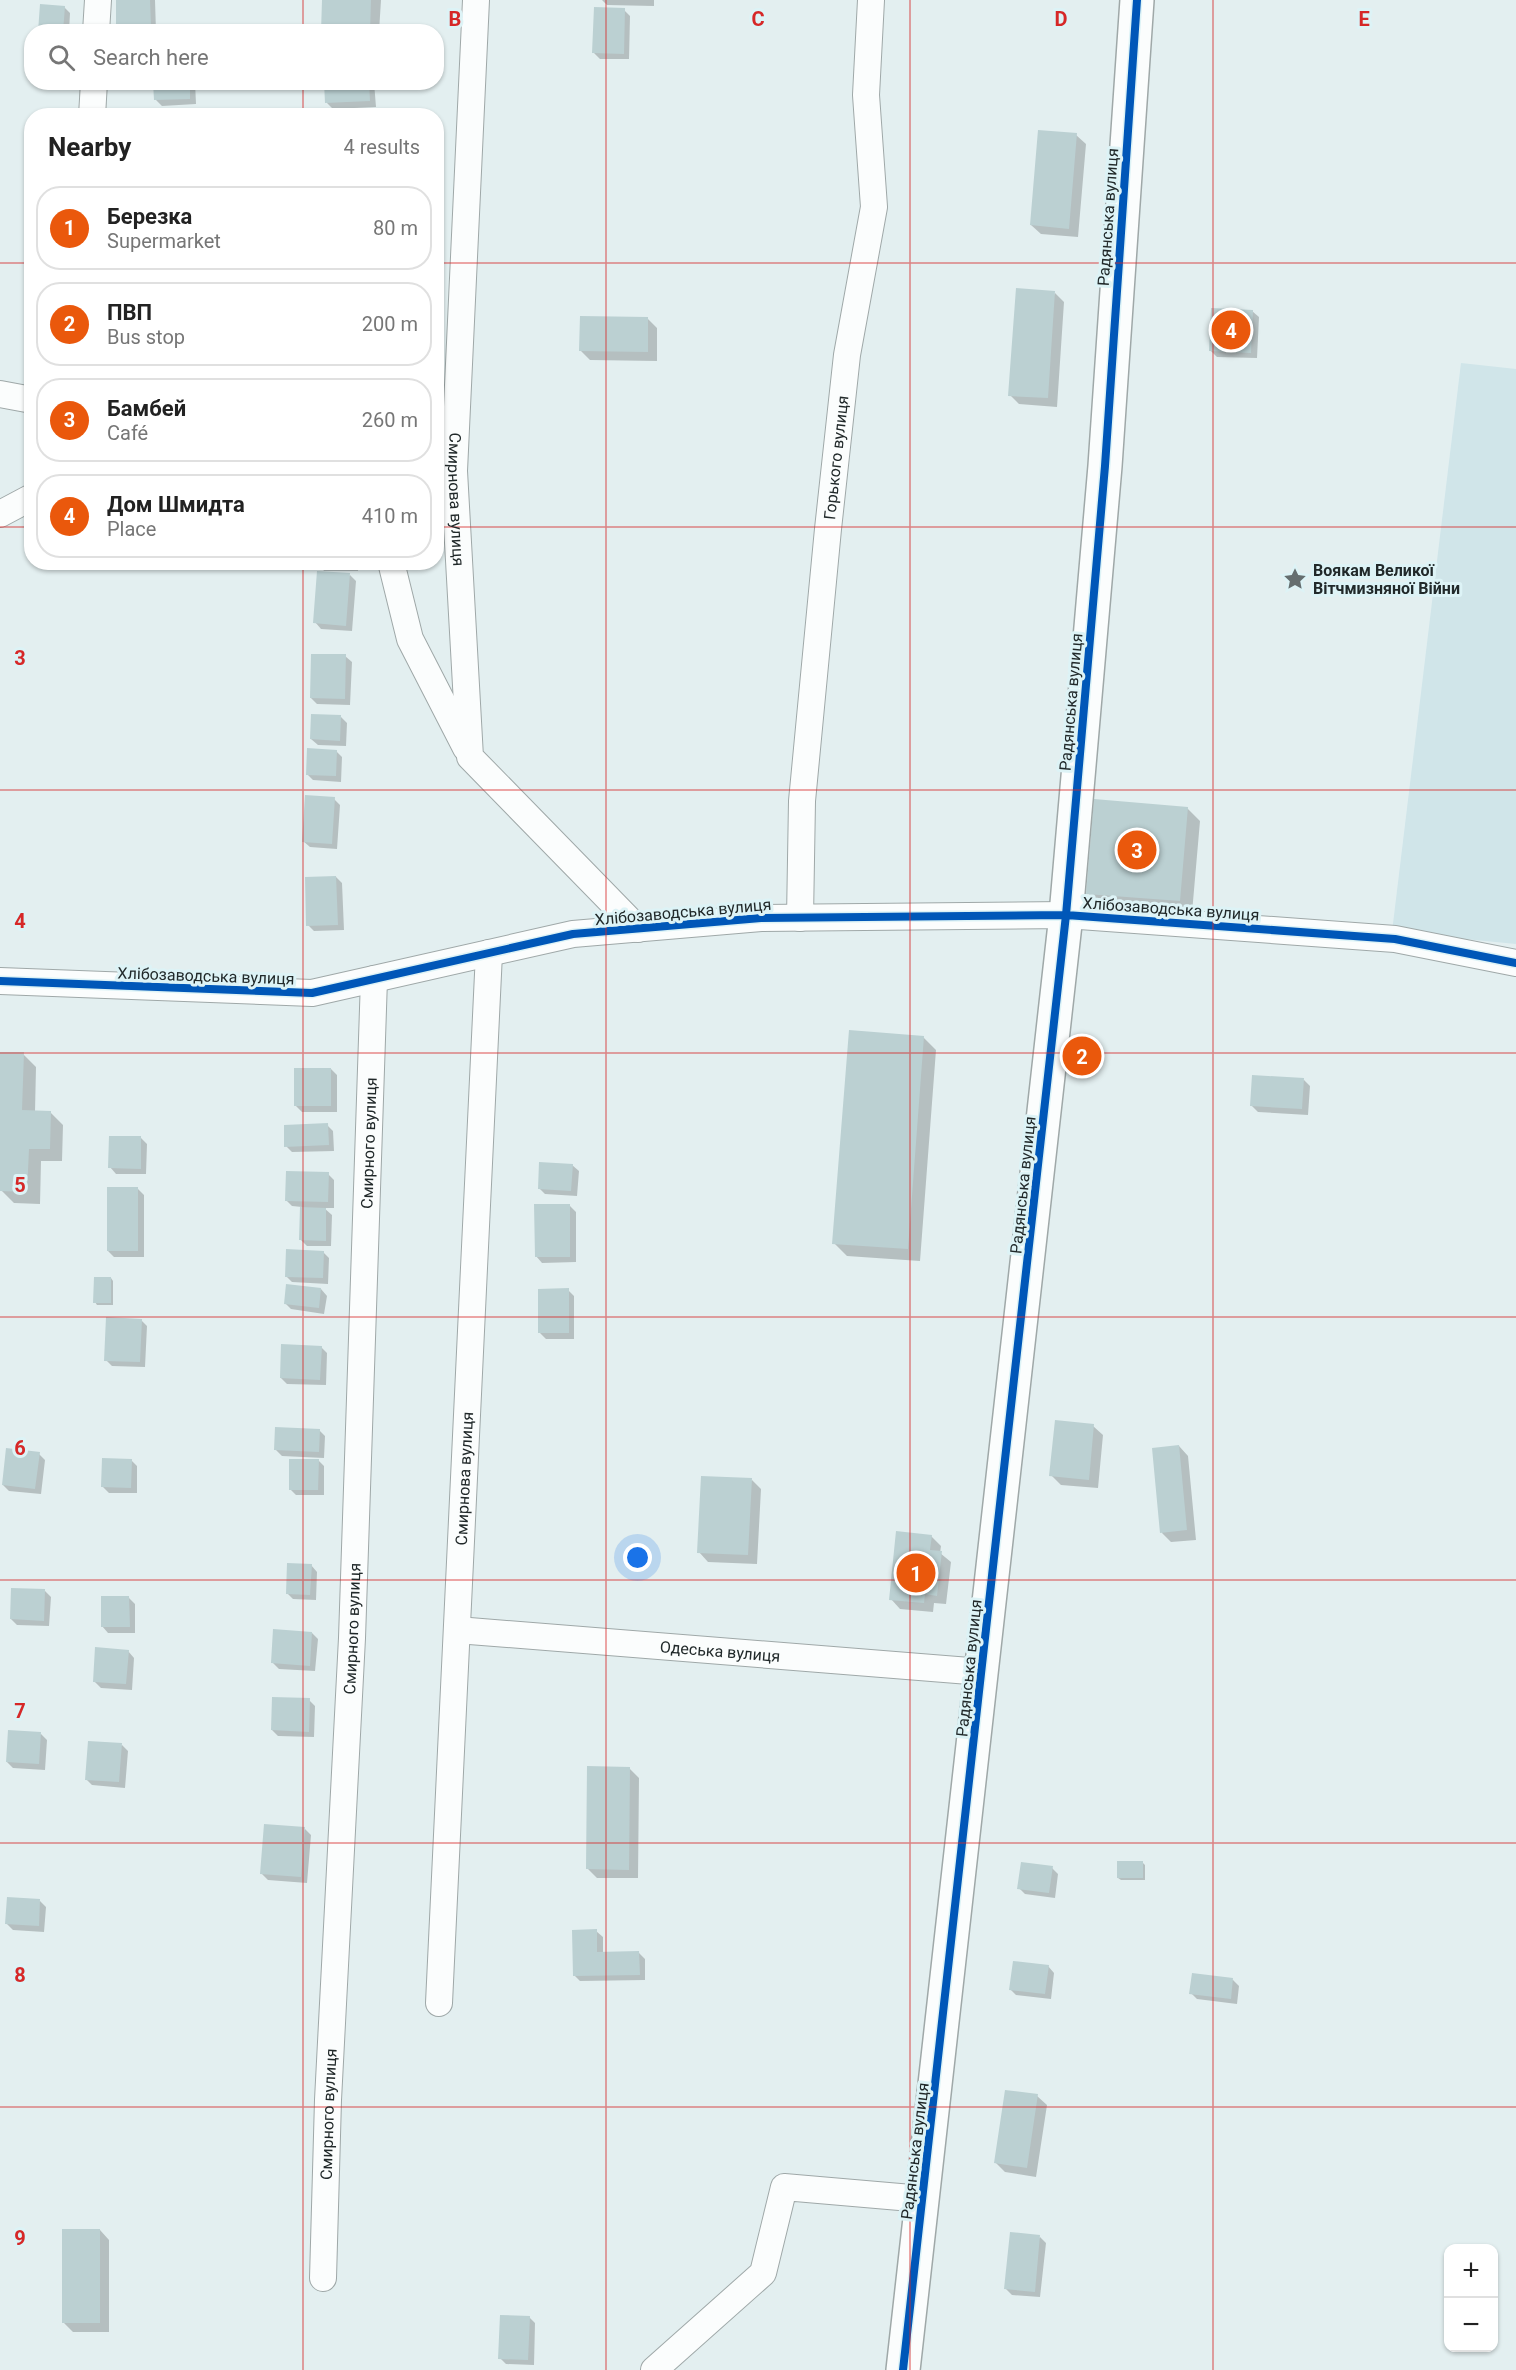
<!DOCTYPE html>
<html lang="en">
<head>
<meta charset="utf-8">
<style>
  body { margin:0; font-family:Roboto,sans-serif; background:#f6f6f6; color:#222 }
  .controls { position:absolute; right:18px; bottom:18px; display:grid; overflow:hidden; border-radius:12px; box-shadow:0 2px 4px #0004 }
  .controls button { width:54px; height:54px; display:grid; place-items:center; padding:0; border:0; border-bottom:2px solid #e0e0e0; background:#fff; color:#222; font:30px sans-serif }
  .you { position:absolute; left:638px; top:1558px; width:21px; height:21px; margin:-15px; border:4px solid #fff; border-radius:50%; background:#1a73e8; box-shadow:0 0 0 9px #1a73e833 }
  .badge { display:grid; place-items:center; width:39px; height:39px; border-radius:50%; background:#ea580c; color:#fff; font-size:20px; font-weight:700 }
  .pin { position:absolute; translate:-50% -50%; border:3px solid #fff; box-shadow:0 2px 6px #0006 }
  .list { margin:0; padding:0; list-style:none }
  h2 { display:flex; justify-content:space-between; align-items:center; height:78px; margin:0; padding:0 24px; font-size:26px }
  h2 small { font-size:20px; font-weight:400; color:#767676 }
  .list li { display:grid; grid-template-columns:39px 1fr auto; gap:18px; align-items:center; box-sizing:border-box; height:84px; margin:0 12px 12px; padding:0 12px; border:2px solid #e0e0e0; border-radius:24px }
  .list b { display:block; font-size:22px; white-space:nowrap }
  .list p { margin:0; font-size:20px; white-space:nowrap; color:#767676 }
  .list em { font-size:20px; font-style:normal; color:#767676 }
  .icon { flex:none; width:33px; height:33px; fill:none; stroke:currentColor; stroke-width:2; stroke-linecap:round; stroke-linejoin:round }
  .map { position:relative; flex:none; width:1516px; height:2370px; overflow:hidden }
  .search { position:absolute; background:#fff; box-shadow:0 2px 4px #0004; left:24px; top:24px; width:420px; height:66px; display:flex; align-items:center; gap:15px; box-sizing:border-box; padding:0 21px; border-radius:24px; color:#767676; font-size:22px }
  .panel { position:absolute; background:#fff; box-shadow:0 2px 4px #0004; left:24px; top:108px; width:420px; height:462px; border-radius:24px }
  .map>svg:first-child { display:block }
  .built { fill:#d0e5e9 }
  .shadow { fill:#0003 }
  .building { fill:#bbd0d2 }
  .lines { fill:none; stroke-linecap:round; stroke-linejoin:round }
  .street-casing { stroke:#9fa8a8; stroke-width:28 }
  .secondary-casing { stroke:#9fa8a8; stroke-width:36 }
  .street { stroke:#fbfdfd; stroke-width:26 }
  .secondary { stroke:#fbfdfd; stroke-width:33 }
  .cycleway-casing { stroke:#ddf3f6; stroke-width:11 }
  .cycleway { stroke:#0057b8; stroke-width:8 }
  .grid { fill:none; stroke:#d62828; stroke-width:1.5; stroke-opacity:0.55 }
  .labels { text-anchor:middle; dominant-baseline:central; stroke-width:6; stroke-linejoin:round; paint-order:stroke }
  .street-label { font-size:16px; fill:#21292a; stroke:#ddf3f6 }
  .poi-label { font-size:16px; font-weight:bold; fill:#21292a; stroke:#ddf3f6; text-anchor:start }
  .grid-label { font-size:20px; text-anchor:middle; font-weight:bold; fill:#d62828; stroke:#ddf3f6; stroke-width:6; stroke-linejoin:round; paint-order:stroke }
</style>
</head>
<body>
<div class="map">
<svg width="1516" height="2370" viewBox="0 0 1516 2370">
  <rect width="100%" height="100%" fill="#e3eff0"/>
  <path class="built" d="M 1461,363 L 1516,369 L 1516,944 L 1392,932 Z"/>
  <path class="shadow" d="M 117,0 L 155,0 L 156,32 L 123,32 L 118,26 Z
    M 324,0 L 381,0 L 379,32 L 323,32 Z
    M 602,0 L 654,0 L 654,6 L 607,5 Z
    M 64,7 L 70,13 L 69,32 L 39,32 Z
    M 624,10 L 630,16 L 629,59 L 600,59 L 594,53 Z
    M 155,82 L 195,82 L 196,104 L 162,106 L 156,100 Z
    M 326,82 L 374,82 L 376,107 L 333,109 L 327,103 Z
    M 1076,135 L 1086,144 L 1078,237 L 1041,234 L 1031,225 Z
    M 1055,293 L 1064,302 L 1057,407 L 1019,404 L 1010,395 Z
    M 1252,311 L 1259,317 L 1257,358 L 1217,357 L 1211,351 Z
    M 647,318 L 657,328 L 657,361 L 590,360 L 581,351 Z
    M 317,562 L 359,562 L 358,571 L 324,571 Z
    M 350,575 L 356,581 L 352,631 L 321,629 L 315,622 Z
    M 345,656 L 352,662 L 350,705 L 317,704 L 311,698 Z
    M 341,717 L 347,723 L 346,746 L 318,745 L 311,739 Z
    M 336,751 L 342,757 L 341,782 L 313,780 L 307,774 Z
    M 334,799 L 340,805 L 337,849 L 310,847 L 303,841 Z
    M 1187,808 L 1200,821 L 1192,913 L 1101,906 L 1088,893 Z
    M 336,877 L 342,883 L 344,930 L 314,931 L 308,925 Z
    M 923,1037 L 936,1050 L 920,1261 L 847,1256 L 834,1243 Z
    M 0,1053 L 23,1054 L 36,1067 L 35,1112 L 50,1112 L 63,1125 L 62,1161 L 41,1161 L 40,1204 L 14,1203 L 1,1190 Z
    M 331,1069 L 337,1075 L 337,1112 L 302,1112 L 295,1105 Z
    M 1304,1080 L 1310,1086 L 1308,1115 L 1258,1112 L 1251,1105 Z
    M 327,1125 L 333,1131 L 334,1151 L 292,1152 L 286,1146 Z
    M 141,1138 L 147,1144 L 146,1174 L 116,1174 L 110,1167 Z
    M 572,1165 L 579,1171 L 577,1196 L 545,1194 L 539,1188 Z
    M 328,1174 L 334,1180 L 334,1208 L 324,1208 L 332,1215 L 331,1246 L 307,1246 L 301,1240 L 302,1207 L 292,1206 L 286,1200 Z
    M 138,1189 L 144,1195 L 144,1257 L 114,1257 L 108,1251 Z
    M 570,1206 L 576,1212 L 576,1262 L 542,1263 L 536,1256 Z
    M 323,1252 L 329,1258 L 328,1284 L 292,1282 L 286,1276 Z
    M 111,1278 L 113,1281 L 113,1305 L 97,1305 L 95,1302 Z
    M 321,1289 L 327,1296 L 324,1314 L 291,1309 L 285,1303 Z
    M 568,1290 L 574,1296 L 574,1339 L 546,1339 L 540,1333 Z
    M 141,1320 L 147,1326 L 145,1367 L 112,1366 L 106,1360 Z
    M 321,1347 L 327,1353 L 326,1385 L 287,1384 L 281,1378 Z
    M 1093,1426 L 1103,1435 L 1098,1488 L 1061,1485 L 1051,1475 Z
    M 319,1430 L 325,1436 L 324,1458 L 282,1456 L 276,1450 Z
    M 1179,1446 L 1188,1456 L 1196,1540 L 1171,1542 L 1162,1533 Z
    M 39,1454 L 45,1460 L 41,1494 L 9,1491 L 3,1485 Z
    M 131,1460 L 137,1466 L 137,1493 L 109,1493 L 103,1487 Z
    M 318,1460 L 324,1466 L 324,1495 L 296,1495 L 290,1489 Z
    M 752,1480 L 761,1489 L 757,1564 L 708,1562 L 699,1552 Z
    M 931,1536 L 941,1546 L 940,1553 L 951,1562 L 946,1604 L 934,1603 L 933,1612 L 900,1609 L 891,1599 Z
    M 311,1565 L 317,1572 L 316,1600 L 293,1599 L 287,1593 Z
    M 45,1591 L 51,1597 L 49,1626 L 17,1625 L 11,1619 Z
    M 129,1598 L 135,1604 L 135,1633 L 108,1633 L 102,1626 Z
    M 312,1633 L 318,1639 L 315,1671 L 279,1669 L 273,1663 Z
    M 128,1651 L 134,1658 L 132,1690 L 101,1688 L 94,1681 Z
    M 309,1700 L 315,1706 L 314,1737 L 278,1736 L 272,1730 Z
    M 41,1734 L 47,1740 L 45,1770 L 13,1768 L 7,1762 Z
    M 122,1745 L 128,1751 L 125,1788 L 92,1785 L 86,1779 Z
    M 629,1768 L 639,1778 L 638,1878 L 597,1878 L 588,1869 Z
    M 305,1829 L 311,1835 L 307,1883 L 268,1880 L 262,1874 Z
    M 1142,1862 L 1145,1865 L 1145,1880 L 1121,1880 L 1118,1878 Z
    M 1052,1868 L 1058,1874 L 1055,1898 L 1025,1894 L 1019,1888 Z
    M 40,1901 L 46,1907 L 44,1932 L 13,1930 L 7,1924 Z
    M 596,1931 L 603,1937 L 603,1953 L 639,1953 L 645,1959 L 645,1980 L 580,1981 L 574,1975 Z
    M 1048,1966 L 1054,1973 L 1051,1999 L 1016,1995 L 1010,1989 Z
    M 1233,1980 L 1239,1986 L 1237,2004 L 1197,1999 L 1191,1993 Z
    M 1037,2096 L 1047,2105 L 1036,2177 L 1005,2172 L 996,2163 Z
    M 100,2230 L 109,2240 L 109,2332 L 73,2332 L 64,2323 Z
    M 1040,2237 L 1046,2243 L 1040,2297 L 1012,2295 L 1006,2289 Z
    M 529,2317 L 535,2323 L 534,2365 L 506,2364 L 500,2358 Z"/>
  <path class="building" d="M 116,0 L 150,0 L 151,26 L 116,27 Z
    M 322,0 L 371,0 L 370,32 L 321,32 Z
    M 40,4 L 65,6 L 63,32 L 38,32 Z
    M 594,7 L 625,8 L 624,54 L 592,53 Z
    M 153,82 L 190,82 L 190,99 L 154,100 Z
    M 324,82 L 369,82 L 370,101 L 325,103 Z
    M 1038,130 L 1077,133 L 1069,229 L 1030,225 Z
    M 1016,288 L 1055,291 L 1048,398 L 1008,396 Z
    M 1211,308 L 1253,310 L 1251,353 L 1209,351 Z
    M 580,316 L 648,317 L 648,352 L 579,351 Z
    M 316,562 L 353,562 L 353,566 L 316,564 Z
    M 317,571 L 350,573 L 346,626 L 313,623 Z
    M 311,654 L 346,654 L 345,699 L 310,698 Z
    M 311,714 L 341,715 L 340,741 L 310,739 Z
    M 307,748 L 337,750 L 336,776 L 306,775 Z
    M 305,795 L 335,797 L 332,844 L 302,842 Z
    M 1094,799 L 1188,807 L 1180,901 L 1086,894 Z
    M 336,876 L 338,925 L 306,926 L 305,877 Z
    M 849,1030 L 924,1036 L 908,1249 L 832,1244 Z
    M 0,1052 L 24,1052 L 22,1110 L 51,1111 L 50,1149 L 29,1149 L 27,1192 L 0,1191 Z
    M 294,1068 L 331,1068 L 331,1106 L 294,1106 Z
    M 1252,1075 L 1304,1078 L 1302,1109 L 1250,1106 Z
    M 328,1123 L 329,1145 L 284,1147 L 284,1125 Z
    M 109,1136 L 141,1136 L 141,1169 L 108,1168 Z
    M 539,1162 L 573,1164 L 571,1191 L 538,1189 Z
    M 286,1171 L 329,1172 L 328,1202 L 285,1201 Z
    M 107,1187 L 138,1187 L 138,1251 L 107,1251 Z
    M 534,1204 L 570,1204 L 570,1257 L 535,1257 Z
    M 300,1207 L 326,1208 L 326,1241 L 299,1240 Z
    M 286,1249 L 324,1251 L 323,1278 L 285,1277 Z
    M 94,1277 L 111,1277 L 111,1303 L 93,1303 Z
    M 286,1284 L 321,1288 L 319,1308 L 284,1304 Z
    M 569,1288 L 569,1333 L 538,1333 L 538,1289 Z
    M 106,1317 L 142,1319 L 140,1362 L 104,1361 Z
    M 281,1344 L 322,1346 L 320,1380 L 280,1378 Z
    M 1055,1420 L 1094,1424 L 1089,1480 L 1049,1476 Z
    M 275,1427 L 320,1429 L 319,1452 L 274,1450 Z
    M 1179,1445 L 1187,1530 L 1160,1533 L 1152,1448 Z
    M 6,1448 L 40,1452 L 35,1489 L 2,1485 Z
    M 102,1458 L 132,1459 L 131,1488 L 101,1487 Z
    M 289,1459 L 319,1459 L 318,1490 L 289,1490 Z
    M 701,1476 L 752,1478 L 748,1555 L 697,1553 Z
    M 896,1531 L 932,1535 L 930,1550 L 942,1551 L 937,1596 L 925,1594 L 924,1603 L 889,1600 Z
    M 287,1563 L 312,1564 L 310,1595 L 286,1594 Z
    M 11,1588 L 45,1589 L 44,1621 L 10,1619 Z
    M 101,1596 L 129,1596 L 130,1627 L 101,1627 Z
    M 273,1629 L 312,1632 L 310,1666 L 271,1663 Z
    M 95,1647 L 129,1650 L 126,1684 L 93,1682 Z
    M 272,1697 L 310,1698 L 309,1732 L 271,1730 Z
    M 8,1730 L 41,1732 L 39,1764 L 6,1762 Z
    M 88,1741 L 122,1743 L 119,1782 L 85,1780 Z
    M 587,1766 L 630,1767 L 629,1870 L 586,1869 Z
    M 264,1824 L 305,1827 L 301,1877 L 260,1874 Z
    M 1117,1861 L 1143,1861 L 1143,1878 L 1117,1878 Z
    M 1021,1862 L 1053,1866 L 1049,1893 L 1017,1889 Z
    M 7,1897 L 40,1899 L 39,1926 L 5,1924 Z
    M 597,1929 L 597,1952 L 639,1951 L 640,1975 L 573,1976 L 572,1930 Z
    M 1013,1961 L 1049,1965 L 1045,1994 L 1009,1990 Z
    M 1192,1973 L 1233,1978 L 1231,1999 L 1189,1994 Z
    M 1005,2090 L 1038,2094 L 1027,2168 L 994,2163 Z
    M 62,2229 L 100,2229 L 100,2323 L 62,2323 Z
    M 1010,2232 L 1040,2235 L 1035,2292 L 1004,2289 Z
    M 500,2315 L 530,2316 L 528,2360 L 498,2359 Z"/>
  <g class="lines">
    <g class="street-casing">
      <g id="street">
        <path id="s1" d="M 476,0 L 454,471 L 470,757 L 638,929"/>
        <path d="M 96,32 L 98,0"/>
        <path d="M 92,116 L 94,82"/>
        <path d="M 0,394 L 32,400"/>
        <path d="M 0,514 L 32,497"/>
        <path d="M 391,562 L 410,639 L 466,748"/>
        <path id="s2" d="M 800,918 L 802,801 L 828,529 L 847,355 L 874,207 L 866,95 L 871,0"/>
        <path d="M 0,981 L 312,993 L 573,934 L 761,918 L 1066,915 L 1395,939 L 1516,963"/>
        <path id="s3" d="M 457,1630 L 982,1672"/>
        <path id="s4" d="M 439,2003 L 489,953"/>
        <path id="s5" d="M 323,2278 L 328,2100 L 352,1638 L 374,979"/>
        <path d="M 654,2370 L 763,2273 L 784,2187 L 923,2199"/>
      </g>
    </g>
    <g class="secondary-casing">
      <path id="secondary" d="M 903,2370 L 1066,915 L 1105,466 L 1137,0"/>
    </g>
    <use href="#street" class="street"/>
    <use href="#secondary" class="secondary"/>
    <g class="cycleway-casing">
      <path id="cycleway" d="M 0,981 L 312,993 L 573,934 L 761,918 L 1066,915 L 1395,939 L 1516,963
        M 903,2370 L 1066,915 L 1105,466 L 1137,0"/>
    </g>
    <use href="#cycleway" class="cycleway"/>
  </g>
  <path class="grid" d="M 303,0 L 303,32M 606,0 L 606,2370M 910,0 L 910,2370M 1213,0 L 1213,2370M 303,82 L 303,116M 0,263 L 32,263M 436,263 L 1516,263M 0,527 L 32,527M 436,527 L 1516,527M 303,562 L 303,2370M 0,790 L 1516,790M 0,1053 L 1516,1053M 0,1317 L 1516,1317M 0,1580 L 1516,1580M 0,1843 L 1516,1843M 0,2107 L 1516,2107"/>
  <defs>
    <g id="sight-bare" transform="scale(1.8)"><path d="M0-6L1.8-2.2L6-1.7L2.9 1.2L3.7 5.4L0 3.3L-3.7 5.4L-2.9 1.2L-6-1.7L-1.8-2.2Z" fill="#656e6f" stroke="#ddf3f6" stroke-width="2.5" paint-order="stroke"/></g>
  </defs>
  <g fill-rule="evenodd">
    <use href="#sight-bare" x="1295" y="579"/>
  </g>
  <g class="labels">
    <g class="street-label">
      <text transform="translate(1108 217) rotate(-86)">Радянська вулиця</text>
      <text stroke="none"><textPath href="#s2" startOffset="462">Горького вулиця</textPath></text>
      <text stroke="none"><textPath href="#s1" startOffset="500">Смирнова вулиця</textPath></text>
      <text transform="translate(1071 702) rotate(-85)">Радянська вулиця</text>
      <text transform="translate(1171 909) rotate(4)">Хлібозаводська вулиця</text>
      <text transform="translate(683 912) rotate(-5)">Хлібозаводська вулиця</text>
      <text transform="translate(206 976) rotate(2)">Хлібозаводська вулиця</text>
      <text stroke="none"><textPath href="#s5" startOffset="1136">Смирного вулиця</textPath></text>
      <text transform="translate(1023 1185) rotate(-84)">Радянська вулиця</text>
      <text stroke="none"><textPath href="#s4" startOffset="525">Смирнова вулиця</textPath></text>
      <text stroke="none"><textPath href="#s5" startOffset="650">Смирного вулиця</textPath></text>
      <text stroke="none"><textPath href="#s3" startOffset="264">Одеська вулиця</textPath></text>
      <text transform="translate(969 1668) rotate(-84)">Радянська вулиця</text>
      <text stroke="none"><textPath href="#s5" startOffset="164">Смирного вулиця</textPath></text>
      <text transform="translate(915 2151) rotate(-83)">Радянська вулиця</text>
    </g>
    <g class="poi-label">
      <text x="1313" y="570">Воякам Великої<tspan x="1313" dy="18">Вітчмизняної Війни</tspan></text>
    </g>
  </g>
  <g class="grid-label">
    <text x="455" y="26">B</text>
    <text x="758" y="26">C</text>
    <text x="1061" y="26">D</text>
    <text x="1364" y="26">E</text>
    <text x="20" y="665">3</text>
    <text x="20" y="928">4</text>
    <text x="20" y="1192">5</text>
    <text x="20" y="1455">6</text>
    <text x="20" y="1718">7</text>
    <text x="20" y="1982">8</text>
    <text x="20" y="2245">9</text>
  </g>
</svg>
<div class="controls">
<button>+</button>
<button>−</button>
</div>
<div class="you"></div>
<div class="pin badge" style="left:916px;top:1573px">1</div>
<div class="pin badge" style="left:1082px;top:1056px">2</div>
<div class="pin badge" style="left:1137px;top:850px">3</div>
<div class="pin badge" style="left:1231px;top:330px">4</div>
<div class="search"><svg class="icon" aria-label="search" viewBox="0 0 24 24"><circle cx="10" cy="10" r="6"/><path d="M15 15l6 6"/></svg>Search here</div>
<section class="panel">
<h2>Nearby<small>4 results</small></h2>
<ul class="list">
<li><span class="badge">1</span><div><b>Березка</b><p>Supermarket</p></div><em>80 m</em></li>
<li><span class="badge">2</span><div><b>ПВП</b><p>Bus stop</p></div><em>200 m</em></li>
<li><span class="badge">3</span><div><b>Бамбей</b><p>Café</p></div><em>260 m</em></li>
<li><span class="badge">4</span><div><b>Дом Шмидта</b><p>Place</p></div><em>410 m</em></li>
</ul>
</section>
</div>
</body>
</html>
